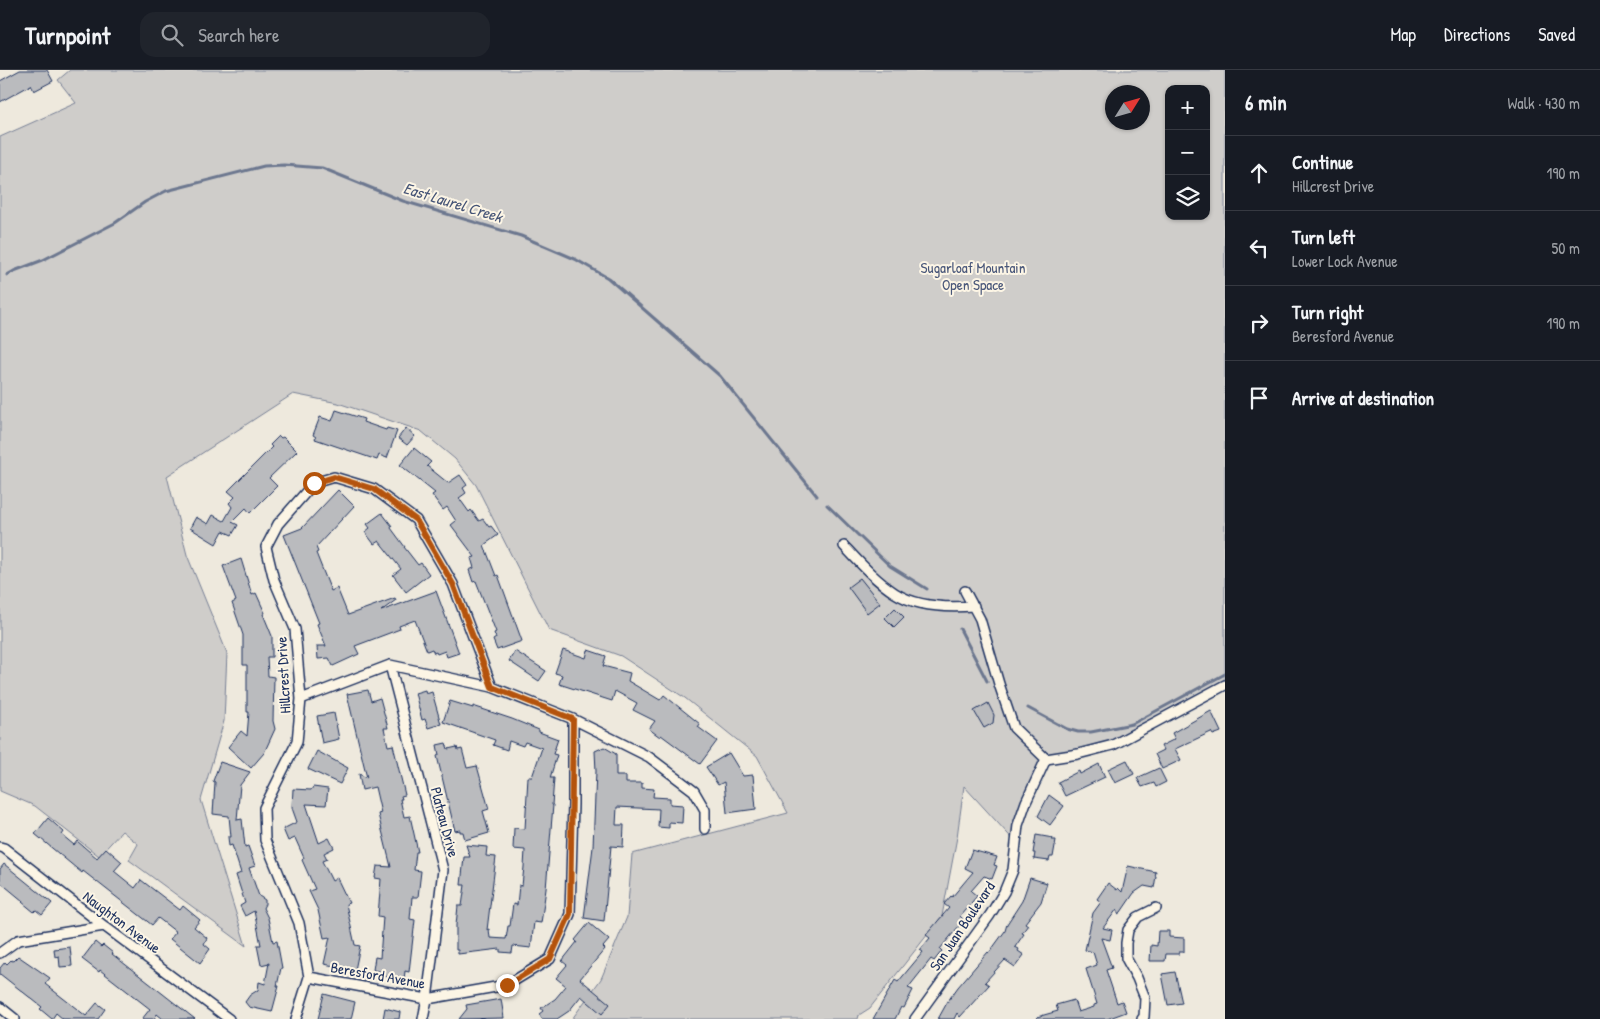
<!DOCTYPE html>
<html lang="en">
<head>
<meta charset="utf-8">
<style>
  body { margin:0; font-family:"Patrick Hand",sans-serif; background:#20242c; color:#f1f3f6 }
  .controls { position:absolute; right:15px; top:15px; display:grid; overflow:hidden; border-radius:10px; box-shadow:0 1px 4px #0004 }
  .controls button { width:45px; height:45px; display:grid; place-items:center; padding:0; border:0; border-bottom:1px solid #363941; background:#171b24; color:#f1f3f6; font:25px sans-serif }
  .compass { position:absolute; left:1105px; top:15px; width:45px; height:45px; border-radius:50%; background:#171b24; box-shadow:0 1px 4px #0004; rotate:53deg }
  .stop { position:absolute; width:15px; height:15px; margin:-11px; border:4px solid #b45309; border-radius:50%; background:#fff }
  .stop.end { background:#b45309; border-color:#fff; box-shadow:0 1px 5px #0008 }
  .list { margin:0; padding:0; list-style:none }
  h2 { display:flex; justify-content:space-between; align-items:center; height:65px; margin:0; padding:0 20px; font-size:21px }
  h2 small { font-size:16px; font-weight:400; color:#9ea1a6 }
  .list li { display:grid; grid-template-columns:32px 1fr auto; gap:15px; align-items:center; box-sizing:border-box; height:75px; padding:0 20px; border-top:1px solid #363941 }
  .list b { display:block; font-size:19px; white-space:nowrap }
  .list p { margin:0; font-size:16px; white-space:nowrap; color:#9ea1a6 }
  .list em { font-size:16px; font-style:normal; color:#9ea1a6 }
  .icon { flex:none; width:28px; height:28px; fill:none; stroke:currentColor; stroke-width:2; stroke-linecap:round; stroke-linejoin:round }
  .map { position:relative; flex:none; width:1225px; height:949px; overflow:hidden }
  header { display:flex; align-items:center; gap:30px; box-sizing:border-box; height:70px; padding:0 25px; background:#171b24; border-bottom:1px solid #363941 }
  header strong { font-size:24px }
  nav { display:flex; gap:28px; margin-inline-start:auto; font-size:18px }
  .search { width:350px; height:45px; background:#20242c; display:flex; align-items:center; gap:12px; box-sizing:border-box; padding:0 18px; border-radius:15px; color:#9ea1a6; font-size:19px }
  main { display:flex }
  aside { flex:1; background:#171b24 }
  .map>svg:first-child { display:block }
  .green { fill:#cfcdca; stroke:#757e94; fill-rule:evenodd }
  .lines { fill:none; stroke-linecap:round; stroke-linejoin:round }
  .stream { stroke:#6c778f; stroke-width:3 }
  .building { fill:#babbbe; stroke:#1b2f5e }
  .street-casing { stroke:#1b2f5e; stroke-width:12 }
  .street { stroke:#fcf5e5; stroke-width:9 }
  .route { stroke:#b45309; stroke-width:6 }
  .labels { text-anchor:middle; dominant-baseline:central; stroke-width:4; stroke-linejoin:round; paint-order:stroke }
  .park-label { font-size:15px; fill:#485679; stroke:#fcf5e5 }
  .street-label { font-size:15px; fill:#1b2f5e; stroke:#fcf5e5 }
  .water-label { font-size:16px; font-style:italic; fill:#445376; stroke:#fcf5e5 }
</style>
</head>
<body>
<header>
<strong>Turnpoint</strong>
<div class="search"><svg class="icon" aria-label="search" viewBox="0 0 24 24"><circle cx="10" cy="10" r="6"/><path d="M15 15l6 6"/></svg>Search here</div>
<nav><a>Map</a><a>Directions</a><a>Saved</a></nav>
</header>
<main>
<div class="map">
<svg width="1225" height="949" viewBox="0 0 1225 949">
  <rect width="100%" height="100%" fill="#eee9dd"/>
  <filter id="ink" filterUnits="userSpaceOnUse"><feTurbulence type="fractalNoise" baseFrequency=".02" numOctaves="2"/><feDisplacementMap in="SourceGraphic" scale="10" xChannelSelector="R" yChannelSelector="G"/><feConvolveMatrix kernelMatrix="1 2 1 2 8 2 1 2 1" color-interpolation-filters="sRGB"/></filter>
  <g filter="url(#ink)">
    <path class="green" d="M 70,0 L 1225,0 L 1225,609 L 1114,678 L 1049,693 L 1028,736 L 1018,775 L 964,716 L 957,767 L 942,846 L 870,938 L 859,945 L 858,949 L 572,949 L 601,909 L 627,847 L 632,784 L 788,743 L 757,686 L 685,628 L 621,586 L 549,560 L 476,415 L 455,389 L 421,361 L 338,333 L 293,324 L 167,406 L 187,485 L 227,583 L 224,651 L 201,730 L 246,876 L 129,790 L 138,774 L 122,761 L 99,786 L 35,736 L 0,721 L 0,67 L 76,33 L 58,10 ZM 1169,19 L 1206,19 L 1206,146 L 1169,146 ZM 1112,22 L 1142,22 L 1142,52 L 1112,52 Z"/>
    <g class="lines">
      <path class="stream" d="M 7,205 L 14,201 L 43,190 L 115,153 L 145,132 L 166,121 L 264,96 L 284,95 L 322,98 L 403,131 L 521,166 L 575,189 L 608,208 L 720,306 L 817,426
        M 827,435 L 890,496 L 927,519
        M 960,559 L 987,611
        M 1028,638 L 1067,659 L 1078,662 L 1091,662 L 1132,654 L 1225,604"/>
    </g>
    <path class="building" d="M 20,0 L 47,0 L 53,11 L 34,21 L 31,15 L 0,32 L 0,11 Z
      M 336,340 L 364,349 L 363,352 L 386,360 L 387,358 L 397,361 L 387,388 L 379,385 L 377,390 L 315,369 L 316,367 L 313,365 L 320,347 L 332,351 Z
      M 406,358 L 415,366 L 407,375 L 398,368 Z
      M 279,366 L 281,368 L 283,367 L 297,381 L 269,408 L 277,416 L 250,443 L 246,438 L 232,452 L 238,455 L 232,465 L 223,461 L 216,474 L 190,458 L 196,447 L 208,454 L 213,445 L 224,451 L 232,437 L 229,433 L 235,427 L 228,421 L 272,377 L 270,375 Z
      M 414,378 L 431,392 L 427,396 L 448,413 L 460,405 L 467,415 L 463,418 L 466,423 L 459,428 L 469,442 L 471,440 L 479,451 L 483,449 L 489,457 L 491,456 L 498,465 L 484,475 L 496,506 L 498,505 L 522,571 L 497,580 L 493,570 L 496,568 L 494,563 L 496,562 L 476,511 L 473,512 L 469,500 L 474,498 L 471,488 L 475,487 L 451,455 L 456,451 L 447,437 L 443,440 L 432,425 L 435,423 L 400,395 Z
      M 338,420 L 354,436 L 316,477 L 318,482 L 316,483 L 331,521 L 337,518 L 348,545 L 395,528 L 396,530 L 381,541 L 436,521 L 459,583 L 447,587 L 445,581 L 437,584 L 436,582 L 434,583 L 432,579 L 427,581 L 415,550 L 399,556 L 400,559 L 355,576 L 359,584 L 333,596 L 329,588 L 318,589 L 317,576 L 326,576 L 317,554 L 319,553 L 284,465 L 302,458 Z
      M 382,443 L 392,456 L 391,458 L 405,477 L 404,477 L 418,495 L 421,493 L 429,504 L 406,522 L 393,505 L 401,499 L 379,471 L 374,474 L 365,462 L 370,458 L 367,454 Z
      M 241,489 L 252,525 L 256,523 L 265,543 L 263,544 L 272,566 L 272,587 L 267,587 L 268,606 L 274,607 L 273,651 L 275,659 L 264,683 L 251,698 L 228,677 L 241,661 L 247,666 L 249,642 L 247,642 L 247,595 L 243,595 L 243,565 L 232,533 L 236,531 L 223,496 Z
      M 860,508 L 880,533 L 867,543 L 848,517 Z
      M 895,538 L 904,547 L 894,557 L 885,548 Z
      M 563,580 L 586,588 L 588,580 L 606,586 L 603,596 L 630,603 L 628,611 L 660,630 L 664,625 L 700,654 L 698,657 L 717,671 L 700,694 L 661,665 L 660,667 L 649,659 L 655,651 L 633,640 L 637,633 L 615,621 L 612,631 L 559,614 L 562,605 L 555,603 Z
      M 515,581 L 546,601 L 539,611 L 509,591 Z
      M 368,620 L 371,631 L 380,628 L 388,658 L 384,658 L 388,676 L 393,675 L 405,725 L 401,726 L 402,729 L 400,729 L 404,747 L 410,746 L 418,782 L 416,782 L 414,800 L 421,801 L 418,827 L 412,827 L 410,849 L 415,850 L 409,902 L 405,901 L 404,910 L 382,906 L 382,902 L 373,900 L 375,887 L 380,888 L 383,847 L 378,846 L 381,809 L 375,808 L 377,796 L 391,797 L 378,744 L 381,743 L 375,717 L 362,720 L 359,704 L 367,708 L 347,624 Z
      M 425,620 L 426,624 L 432,622 L 441,654 L 428,658 L 425,649 L 422,650 L 415,623 Z
      M 450,631 L 473,638 L 473,636 L 512,649 L 539,660 L 539,662 L 558,669 L 553,684 L 557,685 L 550,708 L 554,708 L 552,735 L 553,735 L 546,819 L 541,853 L 534,852 L 531,878 L 513,876 L 512,883 L 500,882 L 500,879 L 458,884 L 458,880 L 456,880 L 456,855 L 458,836 L 462,836 L 465,815 L 461,815 L 464,787 L 470,787 L 466,775 L 487,777 L 486,786 L 496,787 L 487,860 L 489,859 L 490,868 L 506,869 L 508,856 L 510,856 L 513,834 L 517,835 L 519,815 L 522,816 L 524,797 L 525,780 L 513,779 L 514,758 L 525,759 L 528,707 L 532,707 L 542,678 L 525,672 L 523,676 L 509,671 L 507,680 L 493,675 L 495,670 L 443,652 Z
      M 988,633 L 994,645 L 993,653 L 984,658 L 974,641 Z
      M 1211,641 L 1221,662 L 1213,665 L 1211,662 L 1175,679 L 1181,690 L 1162,699 L 1155,684 L 1163,680 L 1161,676 L 1175,669 L 1172,663 Z
      M 334,643 L 339,669 L 322,673 L 317,646 Z
      M 446,673 L 448,679 L 457,677 L 458,680 L 462,679 L 467,698 L 477,696 L 489,739 L 483,741 L 489,763 L 465,770 L 463,762 L 460,762 L 460,760 L 455,761 L 437,686 L 439,685 L 437,675 Z
      M 604,677 L 616,684 L 616,706 L 626,706 L 626,713 L 642,713 L 642,718 L 654,719 L 653,727 L 670,728 L 670,734 L 683,735 L 682,753 L 669,752 L 669,758 L 658,757 L 659,739 L 617,737 L 616,755 L 624,755 L 623,777 L 611,776 L 604,851 L 584,848 L 593,777 L 596,701 L 595,681 Z
      M 317,681 L 348,698 L 340,714 L 308,699 Z
      M 729,683 L 743,706 L 753,705 L 756,739 L 727,743 L 724,712 L 718,715 L 706,697 Z
      M 1127,690 L 1134,704 L 1115,713 L 1108,699 Z
      M 220,692 L 250,702 L 240,715 L 237,750 L 242,749 L 245,777 L 248,776 L 255,796 L 249,798 L 259,826 L 265,830 L 265,834 L 263,838 L 268,848 L 273,872 L 277,871 L 282,898 L 281,898 L 277,916 L 279,916 L 272,942 L 249,937 L 245,932 L 250,925 L 258,920 L 259,912 L 265,914 L 269,893 L 261,895 L 257,875 L 261,875 L 254,841 L 245,846 L 240,836 L 245,833 L 236,805 L 241,803 L 232,775 L 229,776 L 228,767 L 231,767 L 229,746 L 213,744 L 215,712 L 213,711 Z
      M 1099,694 L 1105,707 L 1065,726 L 1058,712 L 1079,701 L 1080,704 Z
      M 1159,698 L 1166,712 L 1156,717 L 1154,713 L 1142,717 L 1137,708 Z
      M 313,717 L 328,719 L 326,735 L 306,734 L 319,773 L 329,768 L 334,778 L 324,783 L 327,789 L 322,791 L 332,811 L 337,808 L 349,833 L 346,834 L 355,875 L 360,876 L 355,900 L 324,894 L 330,867 L 324,868 L 318,840 L 309,821 L 315,819 L 302,790 L 304,788 L 295,768 L 288,771 L 283,759 L 297,752 L 292,738 L 293,719 L 311,720 Z
      M 1049,725 L 1064,736 L 1050,755 L 1038,746 Z
      M 48,748 L 64,762 L 62,765 L 74,775 L 77,771 L 97,788 L 106,778 L 122,792 L 114,801 L 135,818 L 141,810 L 180,840 L 183,836 L 200,850 L 194,857 L 207,868 L 204,874 L 210,879 L 200,893 L 170,869 L 176,862 L 158,848 L 152,855 L 83,801 L 82,803 L 35,764 Z
      M 1036,765 L 1053,768 L 1052,770 L 1056,770 L 1053,787 L 1050,787 L 1049,791 L 1034,789 L 1035,783 L 1033,783 Z
      M 972,780 L 997,787 L 994,795 L 997,796 L 992,809 L 984,806 L 971,821 L 977,826 L 960,846 L 964,850 L 940,879 L 942,881 L 934,891 L 931,889 L 908,918 L 913,920 L 904,938 L 901,937 L 895,949 L 873,949 L 895,910 L 898,912 L 923,882 L 920,880 L 930,868 L 926,865 L 949,838 L 944,834 L 951,826 L 952,827 L 973,802 L 965,798 Z
      M 4,794 L 52,833 L 42,845 L 36,840 L 34,842 L 22,832 L 23,831 L 0,812 L 0,799 Z
      M 1128,796 L 1156,802 L 1155,806 L 1156,806 L 1154,818 L 1144,816 L 1134,823 L 1121,842 L 1118,844 L 1118,840 L 1117,839 L 1103,858 L 1112,860 L 1110,870 L 1101,868 L 1112,898 L 1106,900 L 1117,933 L 1122,931 L 1126,942 L 1107,949 L 1038,949 L 1037,947 L 1058,941 L 1056,935 L 1074,930 L 1078,942 L 1094,937 L 1094,935 L 1097,934 L 1086,899 L 1097,895 L 1093,882 L 1085,880 L 1093,843 L 1101,832 L 1097,829 L 1108,813 L 1117,820 L 1118,818 L 1122,822 Z
      M 1030,808 L 1047,813 L 1041,832 L 1025,853 L 1028,855 L 1022,863 L 1024,864 L 1015,877 L 1019,879 L 1018,881 L 1024,885 L 1015,897 L 1005,890 L 985,912 L 989,915 L 960,947 L 957,943 L 954,949 L 938,949 L 948,931 L 958,917 L 988,882 L 989,883 L 1005,861 L 1007,854 L 1022,831 Z
      M 589,853 L 609,870 L 603,877 L 605,879 L 580,909 L 610,934 L 602,944 L 581,926 L 569,941 L 557,949 L 542,949 L 539,944 L 543,941 L 541,938 L 555,929 L 566,916 L 556,908 L 567,895 L 562,891 L 577,872 L 575,870 Z
      M 1158,861 L 1169,861 L 1169,867 L 1184,868 L 1184,882 L 1179,882 L 1179,884 L 1166,884 L 1165,891 L 1150,891 L 1151,875 L 1157,876 Z
      M 95,872 L 101,877 L 103,875 L 113,883 L 112,884 L 195,949 L 163,949 L 157,944 L 154,949 L 142,949 L 150,939 L 100,900 L 99,902 L 82,889 Z
      M 70,877 L 72,896 L 60,897 L 59,886 L 55,887 L 54,879 Z
      M 18,886 L 50,908 L 45,914 L 86,946 L 97,933 L 105,939 L 98,949 L 63,949 L 56,943 L 52,949 L 40,939 L 42,937 L 0,904 L 0,898 L 5,892 L 7,894 L 11,890 L 13,891 Z
      M 1175,902 L 1182,933 L 1168,935 L 1162,904 Z
      M 324,924 L 355,932 L 351,949 L 318,949 Z
      M 501,929 L 504,948 L 459,949 L 467,939 L 466,935 Z
      M 385,938 L 400,942 L 399,949 L 383,949 Z"/>
    <g class="lines">
      <g class="street-casing">
        <path id="street" d="M 844,476 C 859,492 876,511 895,523 C 917,537 949,538 974,536
          M 965,521 L 980,549 L 999,614 L 1014,658 L 1046,689
          M 390,595 L 443,800 L 427,929 L 423,949
          M 301,629 L 390,595 L 492,617 L 573,649 L 649,687 L 694,721 L 705,740 L 705,759
          M 1046,689 L 1078,684 L 1113,675 L 1225,615
          M 0,777 L 4,778 L 104,856 L 229,949
          M 0,883 L 18,870 L 104,856
          M 309,907 L 427,929 L 507,915 L 550,889 L 570,844 L 573,734 L 573,649
          M 0,937 L 15,949
          M 296,949 L 309,907 L 299,853 L 265,770 L 264,738 L 297,672 L 301,629 L 295,559 L 274,510 L 266,477 L 278,454 L 314,413 L 334,407 L 374,419 L 416,450 L 453,514 L 492,617
          M 915,949 L 990,845 L 1004,822 L 1013,800 L 1018,755 L 1026,732 L 1046,689
          M 1142,949 L 1144,947 L 1145,928 L 1137,908 L 1126,888 L 1126,873 L 1128,860 L 1138,847 L 1156,838"/>
      </g>
      <use href="#street" class="street"/>
    </g>
  </g>
  <g class="lines" filter="url(#ink)">
    <path class="route" d="M 314,413 L 334,407 L 374,419 L 416,450 L 453,514 L 492,617 L 573,649 L 570,844 L 550,889 L 507,915"/>
  </g>
  <g class="labels">
    <g class="park-label">
      <text x="973" y="197">Sugarloaf Mountain<tspan x="973" dy="17">Open Space</tspan></text>
    </g>
    <g class="street-label">
      <text transform="translate(283 605) rotate(-93)">Hillcrest Drive</text>
      <text transform="translate(445 752) rotate(75)">Plateau Drive</text>
      <text transform="translate(122 852) rotate(37)">Naughton Avenue</text>
      <text transform="translate(962 856) rotate(-56)">San Juan Boulevard</text>
      <text transform="translate(378 905) rotate(10)">Beresford Avenue</text>
    </g>
    <g class="water-label">
      <text transform="translate(453 132) rotate(17)">East Laurel Creek</text>
    </g>
  </g>
</svg>
<div class="controls">
<button>+</button>
<button>−</button>
<button><svg class="icon" aria-label="layers" viewBox="0 0 24 24"><path d="M12 4l9 5-9 5-9-5zM3 14l9 5 9-5"/></svg></button>
</div>
<svg class="compass" viewBox="-18 -18 36 36"><path d="M0-13l5 13h-10z" fill="#e53935"/><path d="M0 13l5-13h-10z" fill="#9ea1a6"/></svg>
<div class="stop" style="left:314px;top:413px"></div>
<div class="stop end" style="left:507px;top:915px"></div>
</div>
<aside>
<h2>6 min<small>Walk · 430 m</small></h2>
<ul class="list">
<li><svg class="icon" aria-label="ahead" viewBox="0 0 24 24"><path d="M12 20V5M6 11l6-6 6 6"/></svg><div><b>Continue</b><p>Hillcrest Drive</p></div><em>190 m</em></li>
<li><svg class="icon" aria-label="left" viewBox="0 0 24 24"><path d="M17 20v-9H6M10 6l-5 5 5 5"/></svg><div><b>Turn left</b><p>Lower Lock Avenue</p></div><em>50 m</em></li>
<li><svg class="icon" aria-label="right" viewBox="0 0 24 24"><path d="M7 20v-9h11M14 6l5 5-5 5"/></svg><div><b>Turn right</b><p>Beresford Avenue</p></div><em>190 m</em></li>
<li><svg class="icon" aria-label="arrive" viewBox="0 0 24 24"><path d="M6 21V4h12l-3 4 3 4H6"/></svg><div><b>Arrive at destination</b></div></li>
</ul>
</aside>
</main>
</body>
</html>
